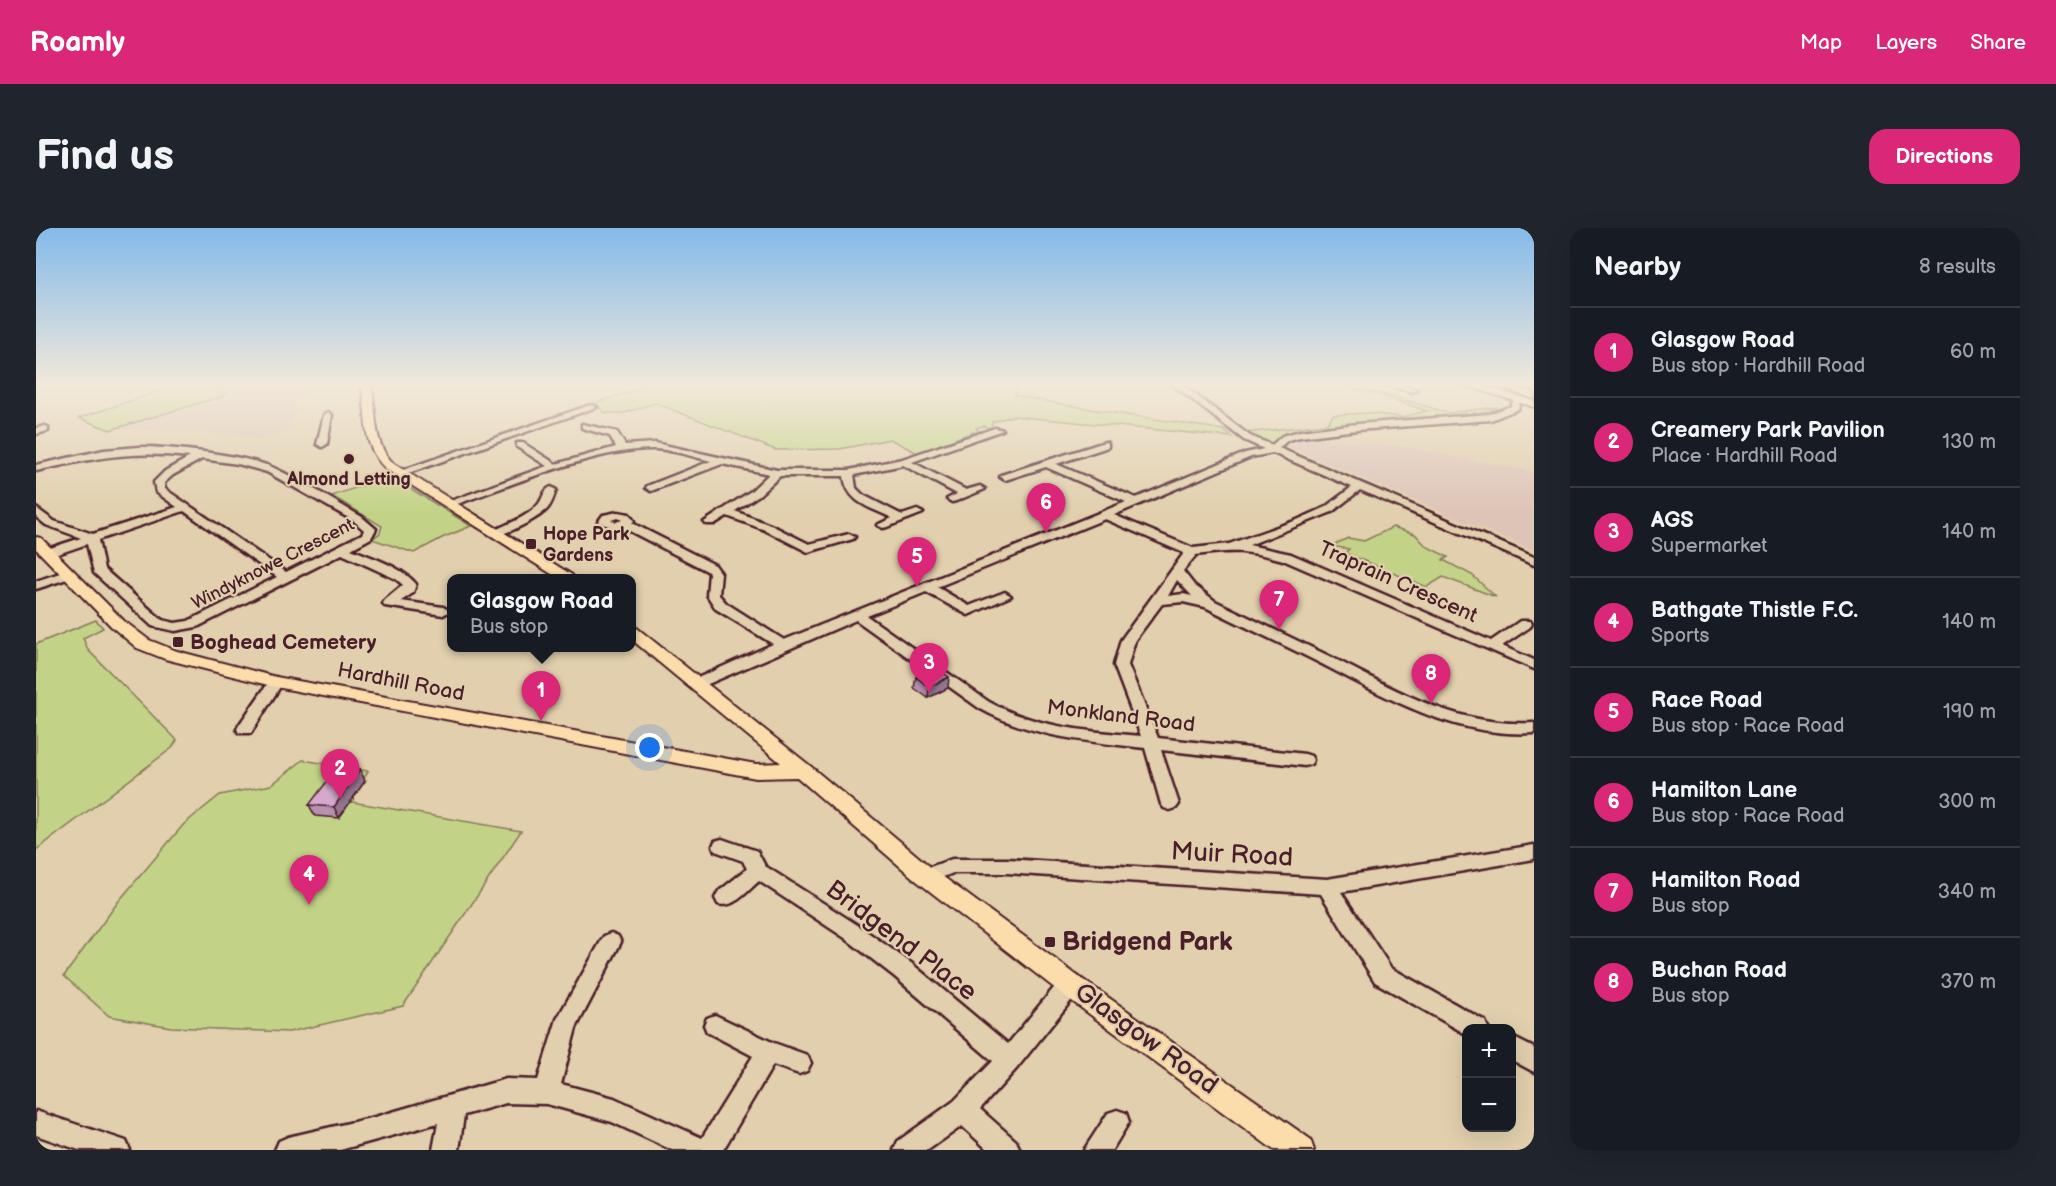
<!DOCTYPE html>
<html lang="en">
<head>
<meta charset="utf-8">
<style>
  body { margin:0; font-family:"Balsamiq Sans",sans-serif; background:#20242c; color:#f1f3f6 }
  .controls { position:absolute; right:18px; bottom:18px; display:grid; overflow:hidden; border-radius:12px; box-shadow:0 6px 24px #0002 }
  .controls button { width:54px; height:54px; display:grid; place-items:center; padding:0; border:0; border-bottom:2px solid #363941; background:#171b24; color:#f1f3f6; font:30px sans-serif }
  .you { position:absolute; left:614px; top:520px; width:21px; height:21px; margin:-15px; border:4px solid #fff; border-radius:50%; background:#1a73e8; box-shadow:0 0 0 9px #1a73e833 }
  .badge { display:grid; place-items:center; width:39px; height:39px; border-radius:50%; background:#db2777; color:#fff; font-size:20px; font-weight:700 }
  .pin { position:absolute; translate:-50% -50px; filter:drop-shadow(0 2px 3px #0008) }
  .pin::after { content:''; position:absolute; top:32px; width:21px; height:18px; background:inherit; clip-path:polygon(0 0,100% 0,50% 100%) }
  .popup { position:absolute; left:411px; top:346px; width:189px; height:78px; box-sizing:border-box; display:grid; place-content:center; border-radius:12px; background:#171b24; filter:drop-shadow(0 2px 4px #0005); font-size:20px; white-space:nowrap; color:#9ea1a6 }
  .popup b { font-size:22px; color:#f1f3f6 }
  .popup::after { content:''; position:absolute; left:50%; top:100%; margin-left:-12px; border:12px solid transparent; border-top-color:#171b24 }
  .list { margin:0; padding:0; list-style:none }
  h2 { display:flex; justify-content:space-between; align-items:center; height:78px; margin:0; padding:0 24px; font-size:26px }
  h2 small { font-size:20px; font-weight:400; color:#9ea1a6 }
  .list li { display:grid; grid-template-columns:39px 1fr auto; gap:18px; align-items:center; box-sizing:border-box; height:90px; padding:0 24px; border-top:2px solid #363941 }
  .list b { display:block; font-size:22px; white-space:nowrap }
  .list p { margin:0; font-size:20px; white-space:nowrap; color:#9ea1a6 }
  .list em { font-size:20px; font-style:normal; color:#9ea1a6 }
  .map { position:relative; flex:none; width:1498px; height:922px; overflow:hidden; border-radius:18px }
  header { display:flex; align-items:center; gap:36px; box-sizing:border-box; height:84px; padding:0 30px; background:#db2777; color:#fff }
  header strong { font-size:28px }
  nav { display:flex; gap:33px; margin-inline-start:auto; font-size:21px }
  .intro { display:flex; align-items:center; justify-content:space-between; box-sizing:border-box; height:144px; padding:0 36px }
  h1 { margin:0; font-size:42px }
  .button { padding:15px 27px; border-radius:18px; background:#db2777; color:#fff; font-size:21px; font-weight:700 }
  main { display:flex; gap:36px; padding:0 36px }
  aside { flex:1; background:#171b24; border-radius:18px; box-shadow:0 6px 24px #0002 }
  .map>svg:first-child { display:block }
  .built { fill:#ddc4b7 }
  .green { fill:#c2d387; stroke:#867959; stroke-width:1.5 }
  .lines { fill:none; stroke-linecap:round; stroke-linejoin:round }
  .minor-casing { stroke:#4a1f2b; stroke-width:5 }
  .major-casing { stroke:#4a1f2b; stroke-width:4 }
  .minor { fill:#e1cfad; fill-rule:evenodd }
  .major { fill:#fbddab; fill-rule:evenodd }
  .wall { fill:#b691b0; stroke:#4a1f2b; stroke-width:1.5 }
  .shaded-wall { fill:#947690; stroke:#4a1f2b; stroke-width:1.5 }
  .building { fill:#d4a9cd; stroke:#4a1f2b; stroke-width:1.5 }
  .poi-dot { fill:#4a1f2b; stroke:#e1cfad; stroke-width:2 }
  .labels { text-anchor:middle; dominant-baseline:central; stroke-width:4.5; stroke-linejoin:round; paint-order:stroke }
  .far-poi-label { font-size:18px; font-weight:bold; fill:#4a1f2b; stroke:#e1cfad }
  .far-street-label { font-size:18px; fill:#4a1f2b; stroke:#e1cfad }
  .street-label { font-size:21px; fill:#4a1f2b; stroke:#e1cfad }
  .poi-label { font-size:21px; font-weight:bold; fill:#4a1f2b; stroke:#e1cfad; text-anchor:start }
  .near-street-label { font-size:26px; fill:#4a1f2b; stroke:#e1cfad }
  .near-poi-label { font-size:26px; font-weight:bold; fill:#4a1f2b; stroke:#e1cfad; text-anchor:start }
</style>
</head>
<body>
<header>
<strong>Roamly</strong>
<nav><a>Map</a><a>Layers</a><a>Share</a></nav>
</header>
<div class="intro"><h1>Find us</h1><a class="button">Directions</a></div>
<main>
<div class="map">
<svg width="1498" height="922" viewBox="0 0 1498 922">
  <rect width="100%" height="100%" fill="#e1cfad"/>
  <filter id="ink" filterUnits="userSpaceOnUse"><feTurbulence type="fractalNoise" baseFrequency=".0167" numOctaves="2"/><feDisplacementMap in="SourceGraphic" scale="12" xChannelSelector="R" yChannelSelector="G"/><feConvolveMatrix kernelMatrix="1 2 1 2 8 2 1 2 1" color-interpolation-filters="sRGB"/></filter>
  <g filter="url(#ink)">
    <path class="built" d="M 145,156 L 229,156 L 269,161 L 254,198 L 226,211 L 142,200 L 74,202 L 43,190 Z
      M 1266,209 L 1363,218 L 1498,244 L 1498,322 L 1252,219 L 1253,214 Z"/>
    <path class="green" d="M 145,156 L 166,156 L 192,164 L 187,168 L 74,202 L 43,190 Z
      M 598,156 L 981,156 L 979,167 C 1048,182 1118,190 1188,202 L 1196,209 L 976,188 L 956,194 L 955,200 L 947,198 L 940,200 L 945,205 L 937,204 L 881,225 L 854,211 L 804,221 L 740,222 L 619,175 L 589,185 L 569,185 L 559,175 L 612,158 Z
      M 1299,156 L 1356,168 L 1412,185 L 1461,179 L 1454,183 L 1421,188 L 1262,204 L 1242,210 L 1234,219 L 1208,205 L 1291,196 L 1297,187 L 1331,185 L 1367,189 L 1391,183 L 1350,169 Z
      M 354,248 L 435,298 L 406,310 L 378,325 L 336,311 L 344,305 L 346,298 L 296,268 Z
      M 1357,299 L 1379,306 L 1390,318 L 1412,329 L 1407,332 L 1436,347 L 1460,369 L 1407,349 L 1391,359 L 1309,325 L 1313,321 L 1295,318 L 1312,310 L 1328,313 Z
      M 60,392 L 67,400 L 47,410 L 52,422 L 141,512 L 136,520 L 0,622 L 0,416 Z
      M 267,532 L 332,543 L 316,574 L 485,603 L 367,778 L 253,804 L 135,799 L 73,788 L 28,748 L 82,674 L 148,596 L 184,567 L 235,557 Z"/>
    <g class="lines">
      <g class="minor-casing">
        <path id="minor" d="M 1136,156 L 1145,156 L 1214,208 L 1236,217 L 1246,208 L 1264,203 L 1321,196 L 1453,186 L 1475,178 L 1479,169 L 1485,169 L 1482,181 L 1455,192 L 1321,202 L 1264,209 L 1252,212 L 1243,220 L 1498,329 L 1498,337 L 1324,262 L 1296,284 L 1213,317 L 1255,326 L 1455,413 L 1484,393 L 1494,393 L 1496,396 L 1494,399 L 1466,418 L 1498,432 L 1498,441 L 1247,332 C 1211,322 1196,322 1160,327 L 1147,343 L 1158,357 L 1179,373 C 1218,392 1256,410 1295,429 C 1362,463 1421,499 1498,495 L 1498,505 C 1419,510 1352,470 1284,435 C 1246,416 1207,398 1169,379 L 1147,374 L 1126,376 L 1099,412 L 1092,437 L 1122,510 L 1269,526 L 1275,528 L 1277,532 L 1275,536 L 1269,538 L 1125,522 L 1143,576 L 1140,580 L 1134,582 L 1128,580 L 1125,576 L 1109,520 C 1051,513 994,509 943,480 L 820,392 L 665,459 L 655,459 L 653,456 L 655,453 L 737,416 L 680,381 L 671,367 L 673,345 L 671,343 L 586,299 L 580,301 L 562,294 L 567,287 L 582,284 L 593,286 L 598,293 L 596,295 L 679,337 L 685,345 L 683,367 L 690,375 L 748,412 L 1090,274 L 1010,239 L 969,252 L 964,249 L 965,247 L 1069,214 L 1072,215 L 1072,219 L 1020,236 L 1100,270 L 1209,225 L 1228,221 L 1208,212 ZM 1237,225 L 1316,259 L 1288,280 L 1261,292 L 1193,316 L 1157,320 L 1078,287 L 1215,229 ZM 582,290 L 586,292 L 580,294 L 575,292 ZM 1069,291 L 1148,325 L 1085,412 L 1078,437 L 1105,508 C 1052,503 1001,500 953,474 L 831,388 L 890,364 L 932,387 L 975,368 L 969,364 L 933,378 L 901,359 ZM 1141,352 L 1156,368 L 1147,366 L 1132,368 Z
          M 1346,156 L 1360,156 L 1381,162 L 1377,164 Z
          M 1458,156 L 1470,156 L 1498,165 L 1498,171 Z
          M 554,177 L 561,179 L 367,247 L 358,245 Z
          M 292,184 L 296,187 L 291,216 L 286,219 L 281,216 L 288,187 Z
          M 546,196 L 581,204 L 589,217 L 619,215 L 741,242 L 813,242 L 866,231 L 959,200 L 967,202 L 876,234 L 930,262 L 944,258 L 949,261 L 920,273 L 916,274 L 911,271 L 921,266 L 867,237 L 818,247 L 820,260 L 827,267 L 866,287 L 881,282 L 887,285 L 851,299 L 847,300 L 841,297 L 856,290 C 834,279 811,275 808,248 L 744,248 L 723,267 L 699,283 L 737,298 L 773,316 L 813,306 L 819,309 L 817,311 L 772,324 L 729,302 L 691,288 L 678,296 L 670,296 L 668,294 L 715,263 L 733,246 L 686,236 L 615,263 L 610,260 L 611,258 L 675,233 C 657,229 635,221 617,221 C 558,221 474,258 418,277 L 410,277 L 409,275 L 511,238 L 481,219 L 481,215 L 487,215 L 520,236 L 580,219 L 574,208 L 546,200 Z
          M 9,198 L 12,199 L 12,203 L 0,206 L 0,200 Z
          M 103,219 C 137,219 211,227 240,241 C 270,255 298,273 326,289 L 340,301 L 335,310 L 315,321 C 336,330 365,338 380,356 L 377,365 L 365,373 L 407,379 L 414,383 L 407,387 L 349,378 L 347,375 L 349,372 L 367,357 L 360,351 L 306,326 L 161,399 L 139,403 L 116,398 L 58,345 L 51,316 L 16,328 L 8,328 L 8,322 L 45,310 L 10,297 L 0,289 L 0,280 L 18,293 L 57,306 L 141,279 L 120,264 L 118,254 L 129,243 L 154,229 C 96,222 57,230 0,243 L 0,237 L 68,222 ZM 166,231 L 202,236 L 231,244 L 318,293 L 328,302 L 326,306 L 250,344 L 129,261 L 128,255 L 137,247 ZM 148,283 L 241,349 L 152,393 L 139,395 L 126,392 L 68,341 L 62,312 Z
          M 515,259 L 520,262 C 518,268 516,275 512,280 C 505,289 468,309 457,307 L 457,303 C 471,296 489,290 501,278 C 507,272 507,262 515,259 Z
          M 33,342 L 39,346 L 37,349 L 0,361 L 0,353 Z
          M 240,449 L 247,454 L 215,505 L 203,505 L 201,501 L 203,497 L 235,451 Z
          M 686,611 L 721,623 L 729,638 L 823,698 L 875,735 L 972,816 L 1026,750 L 1034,747 L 1042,750 L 1045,757 L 1042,764 L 981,840 L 944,881 L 980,913 L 984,922 L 952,922 L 926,898 L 892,922 L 858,922 L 862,913 L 918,873 L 957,833 L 859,749 L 809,710 L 723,653 C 711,663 698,681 682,676 L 679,670 L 682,664 L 711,641 L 707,633 L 679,623 L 677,618 L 679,613 Z
          M 1498,617 L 1498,631 L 1305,664 L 1355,740 L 1449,793 L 1452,800 L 1430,800 L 1430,806 L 1339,754 L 1285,666 L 971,645 L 917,645 L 890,656 L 883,653 L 880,648 L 883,643 L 916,631 L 971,631 L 1291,651 Z
          M 575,705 L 582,708 L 585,714 L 540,800 L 525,856 L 578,870 L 666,910 L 717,828 L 671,804 L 668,797 L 671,790 L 679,787 L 738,815 L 771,827 L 775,835 L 771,843 L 763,846 L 737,837 L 687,922 L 636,922 L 576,894 L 511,876 L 470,875 L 428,887 L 423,922 L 397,922 L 402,895 L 304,922 L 239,922 L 243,913 L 252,909 L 339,889 L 470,851 L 502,852 L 521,791 L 568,708 Z
          M 1476,809 L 1498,820 L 1498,844 L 1476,832 Z
          M 1081,882 L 1090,885 L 1093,894 L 1076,922 L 1048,922 L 1072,885 Z
          M 0,883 L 90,913 L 94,922 L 43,922 L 0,907 Z"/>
      </g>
      <g class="major-casing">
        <path id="major" d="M 325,156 L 335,156 C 342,185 335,214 358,236 L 536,347 L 538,350 L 522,350 L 350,241 C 323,214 333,189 325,156 Z
          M 1425,156 L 1440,156 L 1498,173 L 1498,179 Z
          M 0,309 L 5,310 L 88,393 L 113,412 L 141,423 L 240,449 L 720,536 L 745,535 L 595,411 L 595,398 L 601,400 L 773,537 L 898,642 L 1043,749 L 1274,911 L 1278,922 L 1238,922 L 1025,765 L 882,654 L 761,549 L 720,550 L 240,459 L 129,431 L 101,420 L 76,399 L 0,321 Z"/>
      </g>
      <use href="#minor" class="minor"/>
      <use href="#major" class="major"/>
    </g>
    <path class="wall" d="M 880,449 L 912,460 L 892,470 L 878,460 Z
      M 329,553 L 303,590 L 279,588 L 273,577 Z"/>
    <path class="shaded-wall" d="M 913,449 L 912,460 L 892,470 L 893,459 Z
      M 324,541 L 329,553 L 303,590 L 298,579 Z"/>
    <path class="building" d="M 900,440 L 913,449 L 893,459 L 880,449 Z
      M 301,540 L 324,541 L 298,579 L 273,577 Z"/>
  </g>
  <linearGradient id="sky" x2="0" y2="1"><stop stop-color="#84baea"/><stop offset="0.55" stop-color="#f2e9da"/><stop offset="1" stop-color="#f2e9da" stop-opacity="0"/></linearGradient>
  <rect width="1498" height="285" fill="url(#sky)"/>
  <g class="poi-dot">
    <circle cx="313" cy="231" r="6"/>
    <rect x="489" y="310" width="12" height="12" rx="3"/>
    <rect x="136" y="408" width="12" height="12" rx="3"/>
    <rect x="1008" y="708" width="12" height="12" rx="3"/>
  </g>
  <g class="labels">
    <g class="far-poi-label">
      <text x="313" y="251">Almond Letting</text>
      <text x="507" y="306" text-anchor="start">Hope Park<tspan x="507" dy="21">Gardens</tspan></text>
    </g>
    <g class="far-street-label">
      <text transform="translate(237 336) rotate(-27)">Windyknowe Crescent</text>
    </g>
    <g class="street-label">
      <text transform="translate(1362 354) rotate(24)">Traprain Crescent</text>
      <text transform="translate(365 454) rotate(11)">Hardhill Road</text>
      <text transform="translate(1085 488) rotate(7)">Monkland Road</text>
    </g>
    <g class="poi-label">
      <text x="154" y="414">Boghead Cemetery</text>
    </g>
    <g class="near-street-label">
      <text transform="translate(1196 627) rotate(3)">Muir Road</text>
      <text transform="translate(865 713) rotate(37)">Bridgend Place</text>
      <text transform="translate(1110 811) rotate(36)">Glasgow Road</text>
    </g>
    <g class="near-poi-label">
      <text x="1026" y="714">Bridgend Park</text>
    </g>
  </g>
</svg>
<div class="controls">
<button>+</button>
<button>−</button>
</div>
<div class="you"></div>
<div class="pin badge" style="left:505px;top:493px">1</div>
<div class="popup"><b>Glasgow Road</b>Bus stop</div>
<div class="pin badge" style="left:304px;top:571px">2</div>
<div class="pin badge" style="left:893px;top:465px">3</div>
<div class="pin badge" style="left:273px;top:677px">4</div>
<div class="pin badge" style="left:881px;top:359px">5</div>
<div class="pin badge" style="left:1010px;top:305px">6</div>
<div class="pin badge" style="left:1243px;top:402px">7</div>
<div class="pin badge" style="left:1395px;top:476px">8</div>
</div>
<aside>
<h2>Nearby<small>8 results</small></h2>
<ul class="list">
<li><span class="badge">1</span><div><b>Glasgow Road</b><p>Bus stop · Hardhill Road</p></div><em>60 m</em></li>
<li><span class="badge">2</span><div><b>Creamery Park Pavilion</b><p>Place · Hardhill Road</p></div><em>130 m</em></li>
<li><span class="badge">3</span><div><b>AGS</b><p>Supermarket</p></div><em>140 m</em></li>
<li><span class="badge">4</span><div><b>Bathgate Thistle F.C.</b><p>Sports</p></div><em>140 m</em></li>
<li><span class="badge">5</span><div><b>Race Road</b><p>Bus stop · Race Road</p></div><em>190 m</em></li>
<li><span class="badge">6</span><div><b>Hamilton Lane</b><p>Bus stop · Race Road</p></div><em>300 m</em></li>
<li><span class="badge">7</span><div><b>Hamilton Road</b><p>Bus stop</p></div><em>340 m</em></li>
<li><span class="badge">8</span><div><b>Buchan Road</b><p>Bus stop</p></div><em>370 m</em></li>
</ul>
</aside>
</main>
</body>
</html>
